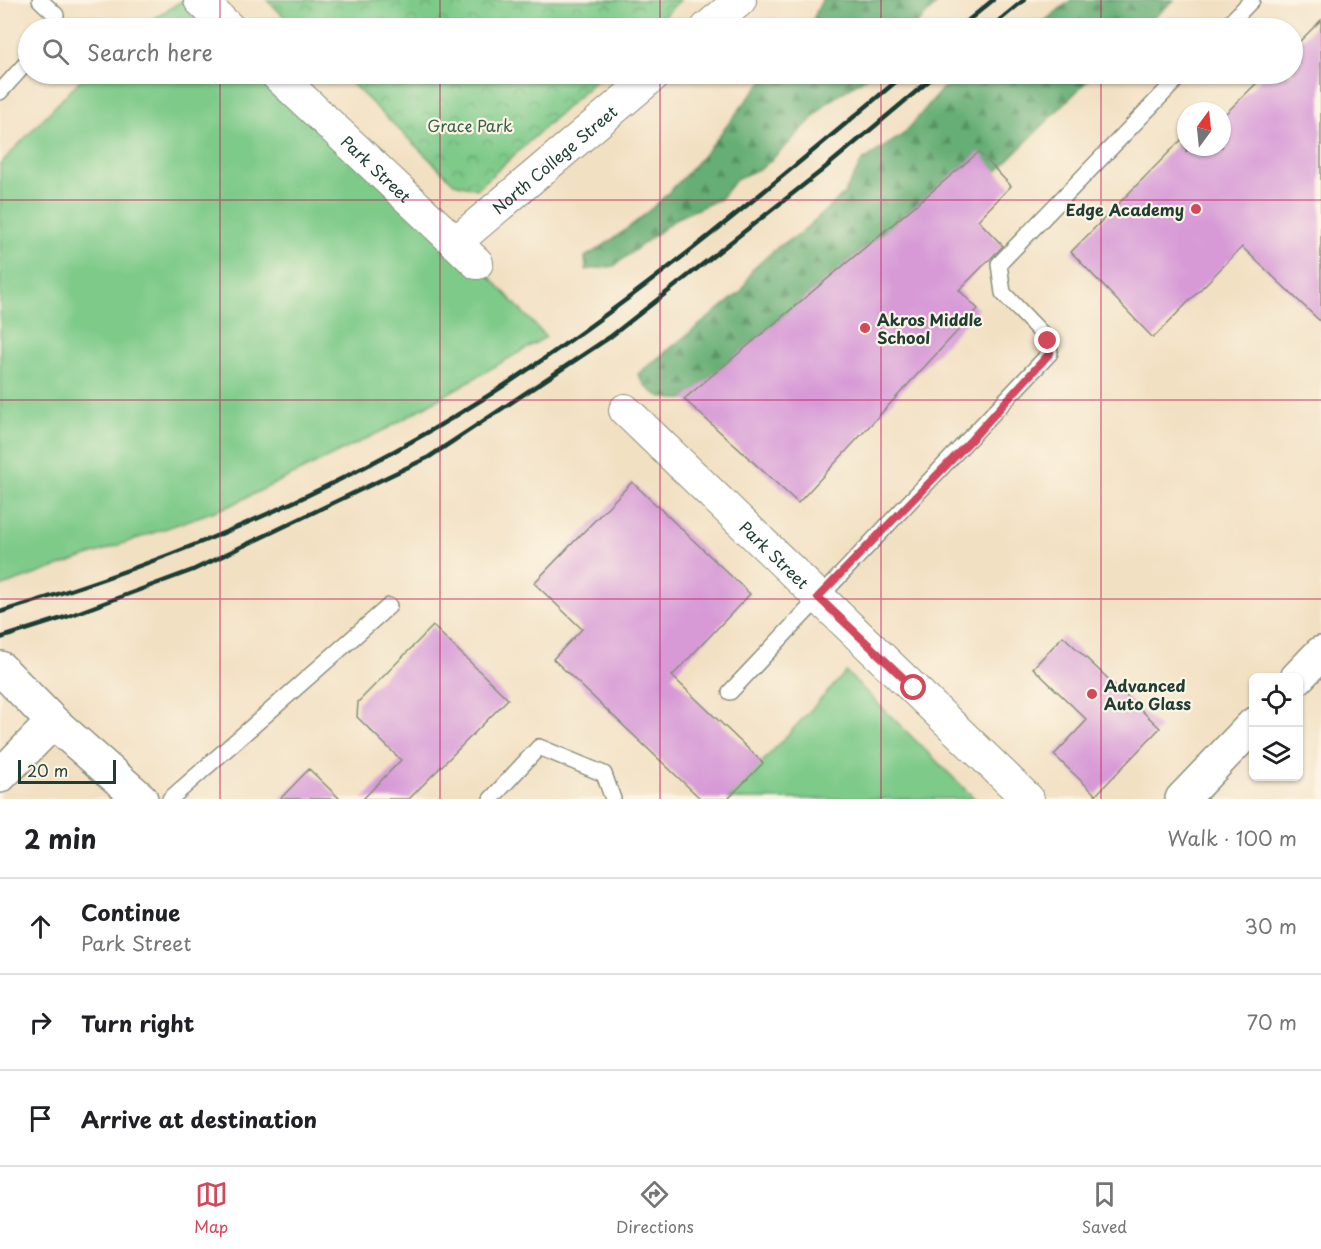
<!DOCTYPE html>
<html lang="en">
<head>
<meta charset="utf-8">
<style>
  body { margin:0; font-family:"Playpen Sans",sans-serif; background:#f6f6f6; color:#202124 }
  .controls { position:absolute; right:18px; bottom:18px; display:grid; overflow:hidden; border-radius:9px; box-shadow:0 2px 4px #0004 }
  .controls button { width:54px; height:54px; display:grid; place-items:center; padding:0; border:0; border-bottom:2px solid #e0e0e0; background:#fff; color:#202124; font:30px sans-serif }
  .compass { position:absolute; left:1177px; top:102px; width:54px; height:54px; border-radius:50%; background:#fff; box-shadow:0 2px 4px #0004; rotate:15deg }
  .scale { position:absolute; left:18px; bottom:15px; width:98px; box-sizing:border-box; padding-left:6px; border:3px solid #1f3d34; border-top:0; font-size:16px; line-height:21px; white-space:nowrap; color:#1f3d34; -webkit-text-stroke:4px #fcf5e5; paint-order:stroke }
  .stop { position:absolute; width:18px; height:18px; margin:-14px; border:4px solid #d1495b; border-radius:50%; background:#fff }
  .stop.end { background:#d1495b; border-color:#fff; box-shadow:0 2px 6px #0008 }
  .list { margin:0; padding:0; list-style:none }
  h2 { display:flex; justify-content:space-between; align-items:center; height:78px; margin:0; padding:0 24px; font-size:26px }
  h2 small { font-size:20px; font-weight:400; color:#757577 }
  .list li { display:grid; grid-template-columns:39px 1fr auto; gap:18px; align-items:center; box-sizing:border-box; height:96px; padding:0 24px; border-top:2px solid #e0e0e0 }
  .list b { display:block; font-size:22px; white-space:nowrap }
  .list p { margin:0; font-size:20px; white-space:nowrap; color:#757577 }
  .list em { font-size:20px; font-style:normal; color:#757577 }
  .icon { flex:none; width:33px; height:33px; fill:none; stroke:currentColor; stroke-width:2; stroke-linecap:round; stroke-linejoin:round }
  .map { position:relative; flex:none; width:1321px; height:799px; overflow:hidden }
  .search { position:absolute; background:#fff; box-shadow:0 2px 4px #0004; left:18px; right:18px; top:18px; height:66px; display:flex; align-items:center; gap:15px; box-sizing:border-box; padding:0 21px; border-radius:33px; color:#757577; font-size:22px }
  .sheet { height:366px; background:#fff }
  nav { display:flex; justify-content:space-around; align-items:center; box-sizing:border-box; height:84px; border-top:2px solid #e0e0e0; background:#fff; font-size:16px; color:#757577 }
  nav a { display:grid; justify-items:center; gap:3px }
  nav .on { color:#d1495b }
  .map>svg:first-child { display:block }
  .grass { fill:#7eca89; stroke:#4e845e; stroke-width:1.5 }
  .forest { fill:url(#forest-firs); stroke:#427654; stroke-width:1.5 }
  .park { fill:url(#park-crowns); stroke:#4e845e; stroke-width:1.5 }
  .building { fill:#d79ad7 }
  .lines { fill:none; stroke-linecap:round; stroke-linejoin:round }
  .lane-casing { stroke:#888e7b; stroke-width:18 }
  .street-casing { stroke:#888e7b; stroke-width:34 }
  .secondary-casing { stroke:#888e7b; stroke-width:36 }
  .primary-casing { stroke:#888e7b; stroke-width:36 }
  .lane { stroke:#fff; stroke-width:15 }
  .street { stroke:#fff; stroke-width:32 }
  .secondary { stroke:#fff; stroke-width:33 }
  .primary { stroke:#fff; stroke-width:33 }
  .rail { stroke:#1f3d34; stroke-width:4.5 }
  .route { stroke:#d1495b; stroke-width:8 }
  .grid { fill:none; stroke:#c2185b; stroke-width:1.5; stroke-opacity:0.55 }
  .poi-dot { fill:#d1495b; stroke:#fcf5e5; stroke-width:2 }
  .labels { text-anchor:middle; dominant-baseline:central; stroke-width:4.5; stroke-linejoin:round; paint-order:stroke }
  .park-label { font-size:16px; fill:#376049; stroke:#fcf5e5 }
  .street-label { font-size:16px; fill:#1f3d34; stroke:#fcf5e5 }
  .poi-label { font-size:16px; font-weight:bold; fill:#1f3d34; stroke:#fcf5e5; text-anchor:start }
</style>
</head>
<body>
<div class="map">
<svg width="1321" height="799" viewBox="0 0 1321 799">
  <defs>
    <pattern id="forest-firs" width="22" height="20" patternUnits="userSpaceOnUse" patternTransform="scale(1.5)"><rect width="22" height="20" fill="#66ae75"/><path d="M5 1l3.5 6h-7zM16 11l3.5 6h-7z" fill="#538f61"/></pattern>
    <pattern id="park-crowns" width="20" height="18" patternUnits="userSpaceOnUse" patternTransform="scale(1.5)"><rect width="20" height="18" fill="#7eca89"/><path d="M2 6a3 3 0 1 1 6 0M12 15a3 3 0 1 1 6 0" fill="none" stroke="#67a571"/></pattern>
  </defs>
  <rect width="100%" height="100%" fill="#fcf5e5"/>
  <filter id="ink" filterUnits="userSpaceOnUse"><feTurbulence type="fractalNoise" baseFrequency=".0167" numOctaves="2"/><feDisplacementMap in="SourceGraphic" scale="12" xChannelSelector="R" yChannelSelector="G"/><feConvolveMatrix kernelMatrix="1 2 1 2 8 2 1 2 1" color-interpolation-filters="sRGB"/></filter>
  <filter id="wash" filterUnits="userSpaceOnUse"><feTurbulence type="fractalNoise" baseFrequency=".008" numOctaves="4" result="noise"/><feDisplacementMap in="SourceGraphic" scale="24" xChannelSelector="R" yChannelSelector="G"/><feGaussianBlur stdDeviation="1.35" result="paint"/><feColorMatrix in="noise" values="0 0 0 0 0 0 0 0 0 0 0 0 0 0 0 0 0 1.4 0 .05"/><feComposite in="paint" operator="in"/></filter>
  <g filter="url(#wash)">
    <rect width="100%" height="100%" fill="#f2e0c2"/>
    <path class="grass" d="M 183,0 L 200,0 L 229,28 L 140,28 Z
      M 86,74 L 276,74 L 477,263 L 546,337 L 388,428 L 229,506 L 0,587 L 0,164 Z
      M 846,672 L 975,799 L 728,799 Z"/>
    <path class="forest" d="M 822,0 L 941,0 L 912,28 L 809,28 Z
      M 1071,0 L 1174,0 L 1142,28 L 1036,28 Z
      M 770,74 L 871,74 L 828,102 L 786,146 L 763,167 L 736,179 L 720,199 L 677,218 L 614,266 L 586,270 L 585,257 C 638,226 676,189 715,141 C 733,118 749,95 770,74 Z
      M 963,74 L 1094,74 L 997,171 L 978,153 L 684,399 C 663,401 647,393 638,374 L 742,291 L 752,270 L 779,246 L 798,235 L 844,194 L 862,161 L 904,134 L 942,89 Z"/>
    <path class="park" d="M 267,0 L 680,0 L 652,28 L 296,28 Z
      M 342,74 L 603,74 L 477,189 L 454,183 Z"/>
    <g id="blocks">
      <path class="building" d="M 1321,20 L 1321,322 L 1242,247 L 1153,338 L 1071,252 L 1186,135 L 1186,152 L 1191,147 L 1222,147 L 1222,117 L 1266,74 L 1293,74 L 1293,48 Z
        M 979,152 L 1011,186 L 978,220 L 1003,246 L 959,290 L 978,309 L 798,503 L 684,399 Z
        M 632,482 L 750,594 L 672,676 L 763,763 L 728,799 L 701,799 L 553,659 L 582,629 L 534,583 Z
        M 433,626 L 508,699 L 409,799 L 363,799 L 401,760 L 357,717 L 358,702 Z
        M 1063,636 L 1160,728 L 1096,795 L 1054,755 L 1087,720 L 1033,668 Z
        M 309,769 L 340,799 L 280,799 Z"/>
    </g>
  </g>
  <g filter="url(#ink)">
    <use href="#blocks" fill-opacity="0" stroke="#888e7b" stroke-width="1.5"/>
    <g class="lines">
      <g class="lane-casing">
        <path id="lane" d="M 40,0 L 56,15 L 53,28
          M 1225,28 L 1252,0
          M 0,92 L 28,61
          M 730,692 L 1050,353 L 1049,341 L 1003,293 L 999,264 L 1182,74
          M 170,799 L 389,606
          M 491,799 L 539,747 L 604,774 L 613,799"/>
      </g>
      <g class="street-casing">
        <g id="street">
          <path d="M 200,0 L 229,28"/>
          <path d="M 707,28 L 740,0"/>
          <path id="s1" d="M 276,74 L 477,263"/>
          <path id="s2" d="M 455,243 L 655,74"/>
          <path id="s3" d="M 625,410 L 1028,799"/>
        </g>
      </g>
      <g class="secondary-casing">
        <path id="secondary" d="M 1297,678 L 1321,653
          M 0,776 L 53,722
          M 1182,799 L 1254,724"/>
      </g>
      <g class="primary-casing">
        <path id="primary" d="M 0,668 L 53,722 L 141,799"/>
      </g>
      <use href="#lane" class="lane"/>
      <use href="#street" class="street"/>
      <use href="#secondary" class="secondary"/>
      <use href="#primary" class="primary"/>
      <path class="rail" d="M 959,28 L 993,0
        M 990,28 L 1024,0
        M 0,612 C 183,558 364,480 523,373 C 657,283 781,178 905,74
        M 0,638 L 69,616 L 193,570 L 429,457 L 610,337 L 820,172 L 937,74"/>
    </g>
  </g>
  <g class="lines" filter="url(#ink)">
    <path class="route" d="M 914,688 L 818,597 L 971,440 L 1050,353 L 1048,341"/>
  </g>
  <path class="grid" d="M 220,0 L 220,28M 440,0 L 440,28M 660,0 L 660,28M 881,0 L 881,28M 1101,0 L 1101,28M 220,74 L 220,799M 440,74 L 440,799M 660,74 L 660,799M 881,74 L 881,799M 1101,74 L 1101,799M 0,200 L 1321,200M 0,400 L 1321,400M 0,599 L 1321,599"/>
  <g class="poi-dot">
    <circle cx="1196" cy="209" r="6"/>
    <circle cx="865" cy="328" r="6"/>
    <circle cx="1092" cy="694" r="6"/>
  </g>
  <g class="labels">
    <g class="park-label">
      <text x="470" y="125">Grace Park</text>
    </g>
    <g class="street-label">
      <text stroke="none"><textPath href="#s2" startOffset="130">North College Street</textPath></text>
      <text stroke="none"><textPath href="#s1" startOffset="138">Park Street</textPath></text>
      <text stroke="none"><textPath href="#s3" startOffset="208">Park Street</textPath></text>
    </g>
    <g class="poi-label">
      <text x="1184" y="209" text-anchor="end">Edge Academy</text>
      <text x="877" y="319">Akros Middle<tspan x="877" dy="18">School</tspan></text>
      <text x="1104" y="685">Advanced<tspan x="1104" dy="18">Auto Glass</tspan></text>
    </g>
  </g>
</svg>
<div class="controls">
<button><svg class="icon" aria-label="locate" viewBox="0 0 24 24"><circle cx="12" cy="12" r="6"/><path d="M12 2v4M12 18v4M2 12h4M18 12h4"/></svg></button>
<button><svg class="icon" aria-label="layers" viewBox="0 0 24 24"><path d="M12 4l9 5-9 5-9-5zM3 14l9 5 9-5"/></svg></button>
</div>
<svg class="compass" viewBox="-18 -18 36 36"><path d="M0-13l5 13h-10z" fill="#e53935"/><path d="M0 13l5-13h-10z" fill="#757577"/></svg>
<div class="scale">20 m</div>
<div class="stop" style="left:914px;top:688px"></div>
<div class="stop end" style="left:1048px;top:341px"></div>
<div class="search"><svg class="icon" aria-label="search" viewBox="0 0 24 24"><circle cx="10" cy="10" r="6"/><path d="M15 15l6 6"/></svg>Search here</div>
</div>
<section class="sheet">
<h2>2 min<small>Walk · 100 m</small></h2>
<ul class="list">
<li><svg class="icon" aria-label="ahead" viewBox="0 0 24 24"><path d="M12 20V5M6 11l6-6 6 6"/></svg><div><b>Continue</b><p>Park Street</p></div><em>30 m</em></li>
<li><svg class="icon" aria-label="right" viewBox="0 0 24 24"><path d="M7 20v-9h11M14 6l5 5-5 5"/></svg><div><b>Turn right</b></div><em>70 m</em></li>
<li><svg class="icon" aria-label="arrive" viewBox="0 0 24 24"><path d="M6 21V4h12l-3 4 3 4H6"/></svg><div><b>Arrive at destination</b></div></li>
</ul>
</section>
<nav>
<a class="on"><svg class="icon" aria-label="map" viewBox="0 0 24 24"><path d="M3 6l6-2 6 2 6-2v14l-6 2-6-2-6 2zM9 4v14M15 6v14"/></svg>Map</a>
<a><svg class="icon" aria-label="directions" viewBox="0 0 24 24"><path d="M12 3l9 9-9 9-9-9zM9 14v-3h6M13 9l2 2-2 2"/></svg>Directions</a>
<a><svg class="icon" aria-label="saved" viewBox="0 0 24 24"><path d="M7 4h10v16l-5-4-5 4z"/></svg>Saved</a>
</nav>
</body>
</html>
